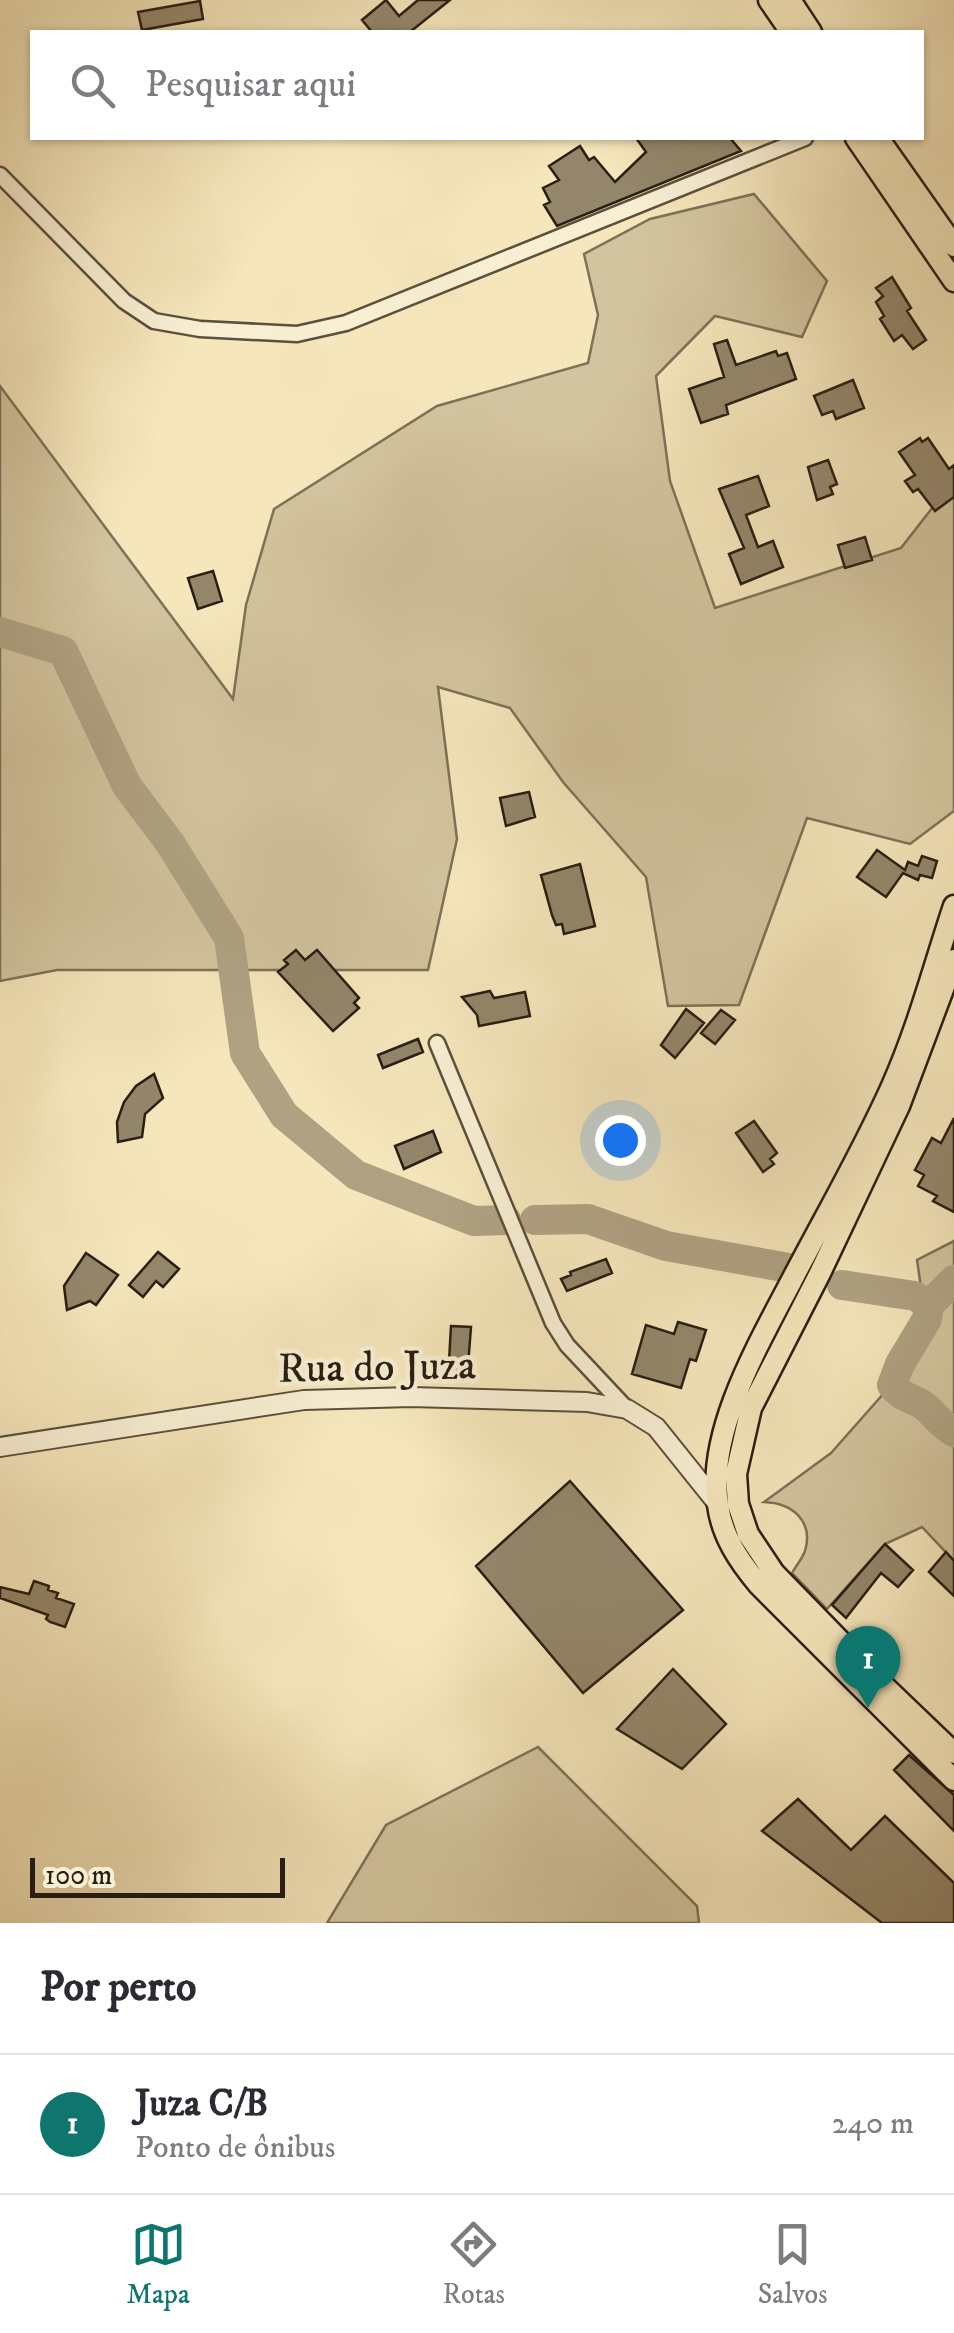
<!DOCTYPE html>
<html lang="pt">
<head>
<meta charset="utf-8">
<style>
  body { margin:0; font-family:"IM FELL DW Pica",serif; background:#f7f7f7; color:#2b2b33 }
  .scale { position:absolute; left:30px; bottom:25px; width:255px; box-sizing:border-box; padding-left:10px; border:5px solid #281e12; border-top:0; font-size:28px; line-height:35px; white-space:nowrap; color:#281e12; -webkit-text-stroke:8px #f8efd3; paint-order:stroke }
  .you { position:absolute; left:620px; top:1140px; width:35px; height:35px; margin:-25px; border:8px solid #fff; border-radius:50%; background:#1a73e8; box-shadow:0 0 0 15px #1a73e833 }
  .badge { display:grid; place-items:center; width:65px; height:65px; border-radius:50%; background:#0f766e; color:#fff; font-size:32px; font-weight:700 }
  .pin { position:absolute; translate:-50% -82px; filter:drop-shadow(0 2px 5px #0008) }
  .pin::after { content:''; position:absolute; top:52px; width:35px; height:30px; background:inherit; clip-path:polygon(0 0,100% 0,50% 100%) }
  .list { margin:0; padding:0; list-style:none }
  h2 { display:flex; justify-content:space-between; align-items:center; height:130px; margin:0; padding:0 40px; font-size:42px }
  h2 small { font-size:32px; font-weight:400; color:#7c7c81 }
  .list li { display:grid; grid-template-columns:65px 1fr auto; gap:30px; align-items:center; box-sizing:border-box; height:140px; padding:0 40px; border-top:2px solid #e1e1e2 }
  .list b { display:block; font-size:38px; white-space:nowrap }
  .list p { margin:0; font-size:32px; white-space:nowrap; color:#7c7c81 }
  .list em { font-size:32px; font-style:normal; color:#7c7c81 }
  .icon { flex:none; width:55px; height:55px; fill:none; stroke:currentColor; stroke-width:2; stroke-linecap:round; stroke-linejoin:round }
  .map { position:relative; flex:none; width:954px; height:1923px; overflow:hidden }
  .search { position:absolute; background:#fff; box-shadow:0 2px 8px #0004; left:30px; right:30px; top:30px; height:110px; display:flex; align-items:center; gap:25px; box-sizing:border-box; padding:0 35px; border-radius:0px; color:#7c7c81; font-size:38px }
  .sheet { height:270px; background:#fff }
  nav { display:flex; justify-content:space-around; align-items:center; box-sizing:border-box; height:140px; border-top:2px solid #e1e1e2; background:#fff; font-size:28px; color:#7c7c81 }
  nav a { display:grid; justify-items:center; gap:5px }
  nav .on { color:#0f766e }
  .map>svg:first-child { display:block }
  .green { fill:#d2c49e; stroke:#7d7158; stroke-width:2.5 }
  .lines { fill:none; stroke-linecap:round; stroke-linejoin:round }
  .river { stroke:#afa282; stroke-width:30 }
  .building { fill:#93866a; stroke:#281e12; stroke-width:2.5 }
  .minor-casing { stroke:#5b503c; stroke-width:19 }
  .tertiary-casing { stroke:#5b503c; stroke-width:22 }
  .primary-casing { stroke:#281e12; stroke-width:25 }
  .minor { stroke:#f8efd3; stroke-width:14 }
  .tertiary { stroke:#f8efd3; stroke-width:18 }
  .primary { stroke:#f5e6bb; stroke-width:20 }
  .labels { text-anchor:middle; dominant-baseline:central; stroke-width:9; stroke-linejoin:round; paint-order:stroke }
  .street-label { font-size:42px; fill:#281e12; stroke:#f8efd3 }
</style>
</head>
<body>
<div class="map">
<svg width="954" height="1923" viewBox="0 0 954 1923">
  <rect width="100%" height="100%" fill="#f5e6bb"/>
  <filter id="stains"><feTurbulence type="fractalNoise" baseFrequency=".002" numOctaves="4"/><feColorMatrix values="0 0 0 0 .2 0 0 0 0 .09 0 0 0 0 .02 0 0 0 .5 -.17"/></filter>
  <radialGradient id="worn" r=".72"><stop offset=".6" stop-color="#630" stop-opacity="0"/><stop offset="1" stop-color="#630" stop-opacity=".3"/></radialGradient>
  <path class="green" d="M 754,194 L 827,281 L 802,337 L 715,316 L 656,376 L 670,481 L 715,608 L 901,548 L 954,480 L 954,811 L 910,844 L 807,818 L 739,1005 L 668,1006 L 646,877 L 563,782 L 510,708 L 438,687 L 457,839 L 428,970 L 57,970 L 0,981 L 0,386 L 233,699 L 246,605 L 274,509 L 437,406 L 588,363 L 598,315 L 584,254 L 650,219 Z
    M 954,1241 L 954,1561 L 922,1527 L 885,1544 L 827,1609 L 792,1573 C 796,1566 802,1559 805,1551 C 814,1521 792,1503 764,1502 L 831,1453 L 884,1393 L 888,1366 L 911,1332 L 923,1301 L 917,1260 Z
    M 538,1747 L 697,1906 L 699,1923 L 327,1923 L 386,1825 Z"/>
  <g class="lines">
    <path class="river" d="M 0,632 L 63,651 L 127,786 L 170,843 L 229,938 L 245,1053 L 284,1115 L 356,1175 L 474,1221 L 506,1220
      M 535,1220 L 588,1219 L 666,1246 L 789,1268
      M 954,1280 L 929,1305 L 927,1319 L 900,1364 L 892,1385 C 901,1399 917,1398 928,1409 C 937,1418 942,1425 954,1432
      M 842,1285 L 915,1296 L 929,1305"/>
  </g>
  <path class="building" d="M 386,0 L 399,16 L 418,0 L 450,0 L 410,32 L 372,32 L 362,20 Z
    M 200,1 L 203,19 L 142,30 L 138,12 Z
    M 636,138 L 730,138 L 741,151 L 557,226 L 544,205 L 550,202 L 543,188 L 559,180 L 549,166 L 580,146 L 589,160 L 594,157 L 615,182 L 646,152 Z
    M 892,277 L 911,308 L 907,311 L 926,340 L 913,349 L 902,335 L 894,341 L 880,319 L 884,316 L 876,302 L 883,296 L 876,288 Z
    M 727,340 L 736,365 L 776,351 L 778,356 L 787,353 L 796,379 L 726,405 L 728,414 L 701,423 L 689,389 L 724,377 L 714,344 Z
    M 853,380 L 864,408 L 836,419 L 833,411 L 822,415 L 814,396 Z
    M 920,438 L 922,442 L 928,438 L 949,469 L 954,465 L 954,497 L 935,511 L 918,489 L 913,492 L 905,481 L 915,475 L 899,452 Z
    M 828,460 L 837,484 L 830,487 L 833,494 L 817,500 L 808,467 Z
    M 758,476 L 769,506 L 746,515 L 758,547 L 773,541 L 783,567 L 741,584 L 729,554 L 744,548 L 719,489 Z
    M 865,537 L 872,560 L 845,568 L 838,545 Z
    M 213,571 L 222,601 L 198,609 L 188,578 Z
    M 529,792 L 535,817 L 506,826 L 500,798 Z
    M 877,850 L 905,870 L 908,862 L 918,866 L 922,856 L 937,861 L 932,878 L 920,875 L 918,880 L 903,873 L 886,897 L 857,877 Z
    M 580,864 L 595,926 L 564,934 L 562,924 L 556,925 L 552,915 L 541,875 Z
    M 296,950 L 305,960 L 317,950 L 359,998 L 354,1003 L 359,1008 L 333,1031 L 278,972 L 288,964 L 284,960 Z
    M 490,991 L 494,998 L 525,992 L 530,1016 L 479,1026 L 477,1015 L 462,997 Z
    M 686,1009 L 704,1023 L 675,1058 L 661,1045 Z
    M 721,1010 L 735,1020 L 715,1044 L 701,1033 Z
    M 418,1039 L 423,1052 L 383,1068 L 378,1055 Z
    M 154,1074 L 163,1098 L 145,1114 L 142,1137 L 118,1142 L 117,1122 L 124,1102 L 136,1086 Z
    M 954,1118 L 954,1212 L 933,1201 L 937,1196 L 918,1186 L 924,1175 L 915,1170 L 932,1138 L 941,1143 Z
    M 754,1121 L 777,1153 L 770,1159 L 774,1164 L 763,1172 L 736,1133 Z
    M 433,1131 L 441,1152 L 404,1169 L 395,1146 Z
    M 158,1252 L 179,1269 L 163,1287 L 156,1281 L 143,1297 L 129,1285 Z
    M 86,1253 L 118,1275 L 96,1305 L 90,1301 L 67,1310 L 64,1286 Z
    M 606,1259 L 612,1273 L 567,1291 L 561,1279 L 571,1275 L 570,1272 Z
    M 678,1322 L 706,1330 L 696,1361 L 690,1359 L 681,1388 L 632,1374 L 646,1325 L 674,1334 Z
    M 451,1326 L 471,1327 L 467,1379 L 448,1379 Z
    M 570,1481 L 683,1610 L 583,1693 L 476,1566 Z
    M 885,1544 L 913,1570 L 898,1587 L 881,1573 L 846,1618 L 832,1605 Z
    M 946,1552 L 954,1561 L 954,1596 L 929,1572 Z
    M 34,1581 L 49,1586 L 48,1590 L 58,1593 L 56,1598 L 74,1604 L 65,1627 L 50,1622 L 46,1619 L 48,1615 L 0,1598 L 0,1587 L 29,1594 Z
    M 673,1669 L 726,1724 L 682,1769 L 617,1729 Z
    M 909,1755 L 954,1795 L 954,1831 L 894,1770 Z
    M 798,1799 L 851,1850 L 885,1816 L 954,1883 L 954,1923 L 882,1923 L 762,1831 Z"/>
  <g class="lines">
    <g class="minor-casing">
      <path id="minor" d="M 0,175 L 124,301 L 154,321 L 200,329 L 297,334 L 346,323 L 805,138
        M 437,1043 L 553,1323 L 567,1345 L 627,1409"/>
    </g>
    <g class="tertiary-casing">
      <path id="tertiary" d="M 0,1447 L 304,1400 L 411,1397 L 587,1402 L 627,1409 L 656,1427 L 717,1503"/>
    </g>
    <g class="primary-casing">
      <path id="primary" d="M 769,0 L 791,32
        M 790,0 L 811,32
        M 856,138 L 954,281
        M 878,138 L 954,246
        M 954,906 C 934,966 918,1028 892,1086 C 863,1151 827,1213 794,1276 C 761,1340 706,1431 718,1505 C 722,1536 739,1561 759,1585 L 954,1780
        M 954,960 L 899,1106 L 820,1273 L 751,1408 L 736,1474 L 738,1504 L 748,1534 L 774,1573 L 884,1686 L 954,1753"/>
    </g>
    <use href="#minor" class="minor"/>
    <use href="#tertiary" class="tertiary"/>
    <use href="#primary" class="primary"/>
  </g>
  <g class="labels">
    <g class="street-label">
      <text transform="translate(377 1368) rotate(-1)">Rua do Juza</text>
    </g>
  </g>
  <rect width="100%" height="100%" filter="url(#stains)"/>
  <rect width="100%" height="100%" fill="url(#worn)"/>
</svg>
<div class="scale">100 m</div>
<div class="you"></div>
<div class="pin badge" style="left:868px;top:1708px">1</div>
<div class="search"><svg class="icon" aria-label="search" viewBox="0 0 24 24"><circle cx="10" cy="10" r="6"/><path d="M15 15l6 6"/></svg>Pesquisar aqui</div>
</div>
<section class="sheet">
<h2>Por perto<small></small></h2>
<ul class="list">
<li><span class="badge">1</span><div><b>Juza C/B</b><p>Ponto de ônibus</p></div><em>240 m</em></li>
</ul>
</section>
<nav>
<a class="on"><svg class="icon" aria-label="map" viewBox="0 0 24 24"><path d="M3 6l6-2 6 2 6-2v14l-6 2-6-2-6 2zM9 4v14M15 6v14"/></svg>Mapa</a>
<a><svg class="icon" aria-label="directions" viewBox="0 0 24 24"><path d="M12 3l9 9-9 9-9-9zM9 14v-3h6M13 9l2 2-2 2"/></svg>Rotas</a>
<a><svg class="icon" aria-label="saved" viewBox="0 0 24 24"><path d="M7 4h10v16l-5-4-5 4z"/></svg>Salvos</a>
</nav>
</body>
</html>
